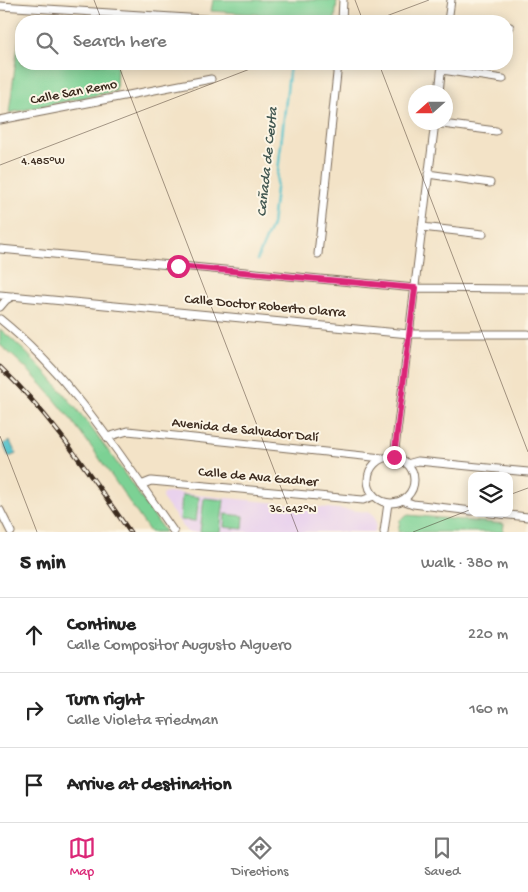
<!DOCTYPE html>
<html lang="en">
<head>
<meta charset="utf-8">
<style>
  body { margin:0; font-family:"Gochi Hand",sans-serif; background:#f6f6f6; color:#222 }
  .controls { position:absolute; right:15px; bottom:15px; display:grid; overflow:hidden; border-radius:10px; box-shadow:0 2px 12px #0003 }
  .controls button { width:45px; height:45px; display:grid; place-items:center; padding:0; border:0; border-bottom:1px solid #e0e0e0; background:#fff; color:#222; font:25px sans-serif }
  .compass { position:absolute; left:408px; top:85px; width:45px; height:45px; border-radius:50%; background:#fff; box-shadow:0 2px 12px #0003; rotate:249deg }
  .stop { position:absolute; width:15px; height:15px; margin:-11px; border:4px solid #db2777; border-radius:50%; background:#fff }
  .stop.end { background:#db2777; border-color:#fff; box-shadow:0 1px 5px #0008 }
  .list { margin:0; padding:0; list-style:none }
  h2 { display:flex; justify-content:space-between; align-items:center; height:65px; margin:0; padding:0 20px; font-size:21px }
  h2 small { font-size:16px; font-weight:400; color:#767676 }
  .list li { display:grid; grid-template-columns:32px 1fr auto; gap:15px; align-items:center; box-sizing:border-box; height:75px; padding:0 20px; border-top:1px solid #e0e0e0 }
  .list b { display:block; font-size:19px; white-space:nowrap }
  .list p { margin:0; font-size:16px; white-space:nowrap; color:#767676 }
  .list em { font-size:16px; font-style:normal; color:#767676 }
  .icon { flex:none; width:28px; height:28px; fill:none; stroke:currentColor; stroke-width:2; stroke-linecap:round; stroke-linejoin:round }
  .map { position:relative; flex:none; width:528px; height:532px; overflow:hidden }
  .search { position:absolute; background:#fff; box-shadow:0 2px 12px #0003; left:15px; right:15px; top:15px; height:55px; display:flex; align-items:center; gap:12px; box-sizing:border-box; padding:0 18px; border-radius:20px; color:#767676; font-size:19px }
  .sheet { height:290px; background:#fff }
  nav { display:flex; justify-content:space-around; align-items:center; box-sizing:border-box; height:70px; border-top:1px solid #e0e0e0; background:#fff; font-size:14px; color:#767676 }
  nav a { display:grid; justify-items:center; gap:2px }
  nav .on { color:#db2777 }
  .map>svg:first-child { display:block }
  .built { fill:#e9d2ed }
  .green { fill:#7cd194; stroke:#5c7e59 }
  .water { fill:#56c3cc; stroke:#487675 }
  .lines { fill:none; stroke-linecap:round; stroke-linejoin:round }
  .stream { stroke:#56c3cc; stroke-width:2.5 }
  .minor-casing { stroke:#7b6b59; stroke-width:9 }
  .minor { stroke:#fff; stroke-width:7 }
  .rail-casing { stroke:#3b2a1e; stroke-width:4.5 }
  .rail { stroke:#fcf5e5; stroke-width:2.5; stroke-dasharray:8; stroke-linecap:butt }
  .route { stroke:#db2777; stroke-width:6 }
  .ticks { fill:none; stroke:#3b2a1e; stroke-width:1; stroke-opacity:0.45 }
  .labels { text-anchor:middle; dominant-baseline:central; stroke-width:4; stroke-linejoin:round; paint-order:stroke }
  .street-label { font-size:14px; fill:#3b2a1e; stroke:#fcf5e5 }
  .water-label { font-size:15px; font-style:italic; fill:#435852; stroke:#fcf5e5 }
  .ticks-label { font-size:12px; text-anchor:middle; fill:#3b2a1e; stroke:#fcf5e5; stroke-width:4; stroke-linejoin:round; paint-order:stroke }
</style>
</head>
<body>
<div class="map">
<svg width="528" height="532" viewBox="0 0 528 532">
  <rect width="100%" height="100%" fill="#fcf5e5"/>
  <filter id="ink" filterUnits="userSpaceOnUse"><feTurbulence type="fractalNoise" baseFrequency=".02" numOctaves="2"/><feDisplacementMap in="SourceGraphic" scale="10" xChannelSelector="R" yChannelSelector="G"/><feConvolveMatrix kernelMatrix="1 2 1 2 8 2 1 2 1" color-interpolation-filters="sRGB"/></filter>
  <filter id="wash" filterUnits="userSpaceOnUse"><feTurbulence type="fractalNoise" baseFrequency=".0096" numOctaves="4" result="noise"/><feDisplacementMap in="SourceGraphic" scale="20" xChannelSelector="R" yChannelSelector="G"/><feGaussianBlur stdDeviation="1.12" result="paint"/><feColorMatrix in="noise" values="0 0 0 0 0 0 0 0 0 0 0 0 0 0 0 0 0 1.4 0 .05"/><feComposite in="paint" operator="in"/></filter>
  <g filter="url(#wash)">
    <rect width="100%" height="100%" fill="#f3e3c7"/>
    <path class="built" d="M 168,492 L 369,512 L 374,516 L 376,523 L 375,532 L 187,532 L 162,498 L 163,493 Z"/>
    <path class="green" d="M 213,0 L 337,0 L 335,20 L 211,11 Z
      M 21,21 L 28,21 L 21,21 L 21,64 L 117,64 L 116,91 L 9,113 Z
      M 0,329 C 67,385 115,461 165,532 L 150,532 C 105,468 62,395 0,345 Z
      M 182,495 L 199,497 L 196,521 L 180,520 Z
      M 204,498 L 224,500 L 220,532 L 200,532 Z
      M 225,514 L 244,516 L 243,529 L 224,527 Z
      M 408,515 L 504,524 L 503,532 L 398,532 L 400,520 Z"/>
    <path class="water" d="M 10,441 L 16,454 L 9,457 L 3,444 Z"/>
    <g class="lines">
      <path class="stream" d="M 257,260 L 272,225 L 290,64"/>
    </g>
  </g>
  <g filter="url(#ink)">
    <g class="lines">
      <g class="minor-casing">
        <path id="minor" d="M 0,6 L 235,21
          M 448,19 L 465,21
          M 342,21 L 343,0
          M 448,21 L 451,0
          M 507,27 L 510,27
          M 442,70 L 503,79
          M 439,92 L 442,64
          M 0,120 L 211,79
          M 435,123 L 496,131
          M 428,174 L 490,183
          M 422,227 L 483,234
          M 0,249 L 415,288 L 528,289
          M 318,254 L 338,64
          M 0,295 L 409,334 L 528,334
          M 0,307 L 6,300 L 13,296
          M 0,319 C 71,376 122,458 174,532
          M 107,437 L 128,431 L 382,458
          M368 480a23 23 0 1 1 46 0a23 23 0 1 1-46 0Z
          M 394,457 L 435,122
          M 407,464 L 418,461 L 528,472
          M 141,485 L 151,481 L 363,500 L 374,496
          M 402,500 L 413,504 L 472,511
          M 0,510 L 11,532
          M 490,513 L 528,517
          M 384,532 L 388,503"/>
      </g>
      <use href="#minor" class="minor"/>
      <g class="rail-casing">
        <path id="rail" d="M 0,367 C 51,415 90,475 130,532"/>
      </g>
      <use href="#rail" class="rail"/>
    </g>
  </g>
  <g class="lines" filter="url(#ink)">
    <path class="route" d="M 178,266 L 415,288 L 394,457"/>
  </g>
  <path class="ticks" d="M 94,0 L 102,21M 355,0 L 363,21M 373,21 L 429,0M 118,64 L 298,532M 379,64 L 528,452M 0,165 L 263,64M 0,436 L 37,532M 509,495 L 528,488M 413,532 L 472,509"/>
  <g class="labels">
    <g class="street-label">
      <text transform="translate(74 93) rotate(-11)">Calle San Remo</text>
      <text transform="translate(265 307) rotate(5)">Calle Doctor Roberto Olarra</text>
      <text transform="translate(245 431) rotate(6)">Avenida de Salvador Dalí</text>
      <text transform="translate(258 478) rotate(5)">Calle de Ava Gadner</text>
    </g>
    <g class="water-label">
      <text transform="translate(268 162) rotate(-84)">Cañada de Ceuta</text>
    </g>
  </g>
  <g class="ticks-label">
    <text x="43" y="164">4.485°W</text>
    <text x="293" y="512">36.642°N</text>
  </g>
</svg>
<div class="controls">
<button><svg class="icon" aria-label="layers" viewBox="0 0 24 24"><path d="M12 4l9 5-9 5-9-5zM3 14l9 5 9-5"/></svg></button>
</div>
<svg class="compass" viewBox="-18 -18 36 36"><path d="M0-13l5 13h-10z" fill="#e53935"/><path d="M0 13l5-13h-10z" fill="#767676"/></svg>
<div class="stop" style="left:178px;top:266px"></div>
<div class="stop end" style="left:394px;top:457px"></div>
<div class="search"><svg class="icon" aria-label="search" viewBox="0 0 24 24"><circle cx="10" cy="10" r="6"/><path d="M15 15l6 6"/></svg>Search here</div>
</div>
<section class="sheet">
<h2>5 min<small>Walk · 380 m</small></h2>
<ul class="list">
<li><svg class="icon" aria-label="ahead" viewBox="0 0 24 24"><path d="M12 20V5M6 11l6-6 6 6"/></svg><div><b>Continue</b><p>Calle Compositor Augusto Alguero</p></div><em>220 m</em></li>
<li><svg class="icon" aria-label="right" viewBox="0 0 24 24"><path d="M7 20v-9h11M14 6l5 5-5 5"/></svg><div><b>Turn right</b><p>Calle Violeta Friedman</p></div><em>160 m</em></li>
<li><svg class="icon" aria-label="arrive" viewBox="0 0 24 24"><path d="M6 21V4h12l-3 4 3 4H6"/></svg><div><b>Arrive at destination</b></div></li>
</ul>
</section>
<nav>
<a class="on"><svg class="icon" aria-label="map" viewBox="0 0 24 24"><path d="M3 6l6-2 6 2 6-2v14l-6 2-6-2-6 2zM9 4v14M15 6v14"/></svg>Map</a>
<a><svg class="icon" aria-label="directions" viewBox="0 0 24 24"><path d="M12 3l9 9-9 9-9-9zM9 14v-3h6M13 9l2 2-2 2"/></svg>Directions</a>
<a><svg class="icon" aria-label="saved" viewBox="0 0 24 24"><path d="M7 4h10v16l-5-4-5 4z"/></svg>Saved</a>
</nav>
</body>
</html>
